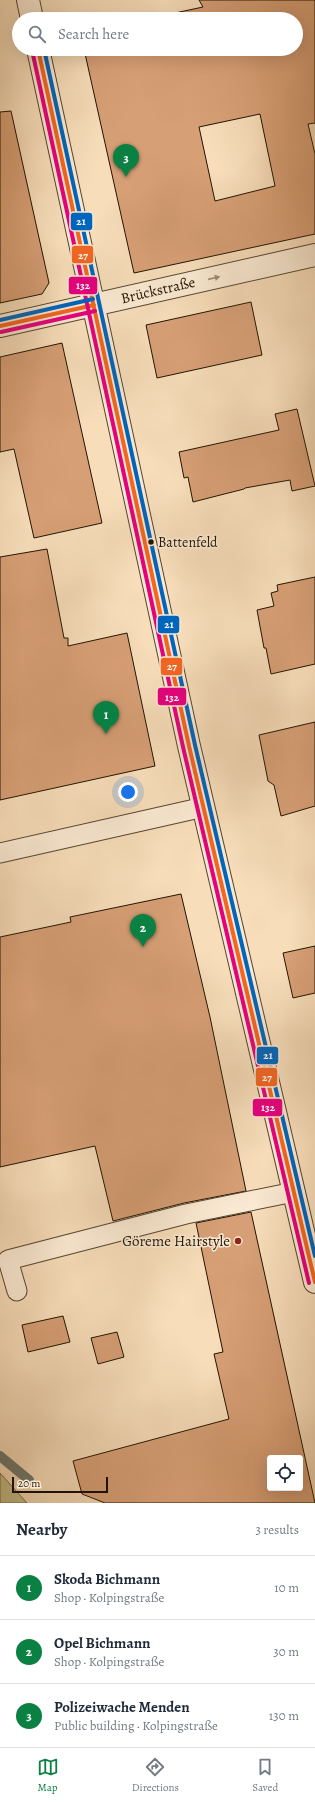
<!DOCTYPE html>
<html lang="en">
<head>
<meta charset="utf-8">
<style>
  body { margin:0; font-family:Alegreya,serif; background:#f6f6f7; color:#1f2937 }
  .controls { position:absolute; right:12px; bottom:12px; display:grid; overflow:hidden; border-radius:4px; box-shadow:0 4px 16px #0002 }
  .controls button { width:36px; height:36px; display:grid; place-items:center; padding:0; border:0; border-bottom:1px solid #e0e1e3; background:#fff; color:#1f2937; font:20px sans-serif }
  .scale { position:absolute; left:12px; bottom:10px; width:96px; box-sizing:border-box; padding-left:4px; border:2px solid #211402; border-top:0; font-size:11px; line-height:14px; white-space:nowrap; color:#211402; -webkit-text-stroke:3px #fae9d2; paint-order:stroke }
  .you { position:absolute; left:128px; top:792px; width:14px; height:14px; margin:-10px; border:3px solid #fff; border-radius:50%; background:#1a73e8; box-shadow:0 0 0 6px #1a73e833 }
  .badge { display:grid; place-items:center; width:26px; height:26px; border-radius:50%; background:#0b8043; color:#fff; font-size:13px; font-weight:700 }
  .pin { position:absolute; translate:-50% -33px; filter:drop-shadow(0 1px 2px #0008) }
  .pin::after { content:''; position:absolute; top:21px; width:14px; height:12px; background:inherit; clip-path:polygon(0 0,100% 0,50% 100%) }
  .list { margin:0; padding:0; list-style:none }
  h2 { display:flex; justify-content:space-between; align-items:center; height:52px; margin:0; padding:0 16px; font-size:17px }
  h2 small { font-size:13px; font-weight:400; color:#747a83 }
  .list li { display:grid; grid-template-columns:26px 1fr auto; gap:12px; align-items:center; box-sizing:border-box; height:64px; padding:0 16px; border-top:1px solid #e0e1e3 }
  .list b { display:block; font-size:15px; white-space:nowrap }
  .list p { margin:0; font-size:13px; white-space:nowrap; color:#747a83 }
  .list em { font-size:13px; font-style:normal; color:#747a83 }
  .icon { flex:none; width:22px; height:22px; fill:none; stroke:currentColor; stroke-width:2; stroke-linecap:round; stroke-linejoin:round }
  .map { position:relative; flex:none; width:315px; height:1503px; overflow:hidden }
  .search { position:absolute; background:#fff; box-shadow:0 4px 16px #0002; left:12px; right:12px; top:12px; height:44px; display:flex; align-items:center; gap:10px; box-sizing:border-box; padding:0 14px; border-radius:22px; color:#747a83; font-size:15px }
  .sheet { height:244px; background:#fff }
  nav { display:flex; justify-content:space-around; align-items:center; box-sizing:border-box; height:56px; border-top:1px solid #e0e1e3; background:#fff; font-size:11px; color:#747a83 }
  nav a { display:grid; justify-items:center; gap:2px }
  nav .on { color:#0b8043 }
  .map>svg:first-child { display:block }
  .green { fill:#c5bf8a; stroke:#736a46 }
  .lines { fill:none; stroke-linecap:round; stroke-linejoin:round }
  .stream { stroke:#6d786f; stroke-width:10 }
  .building { fill:#d79f76; stroke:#211402; fill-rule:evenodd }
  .lane-casing { stroke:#564630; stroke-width:21 }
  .street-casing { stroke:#564630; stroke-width:24 }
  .lane { stroke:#fae9d2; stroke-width:19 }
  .street { stroke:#fae9d2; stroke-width:22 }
  .bus-1-casing { stroke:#fae9d2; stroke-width:7 }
  .bus-2-casing { stroke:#fae9d2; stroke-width:7 }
  .bus-3-casing { stroke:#fae9d2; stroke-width:7 }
  .bus-1 { stroke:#f26522; stroke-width:4 }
  .bus-2 { stroke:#e5007d; stroke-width:4 }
  .bus-3 { stroke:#0065bd; stroke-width:4 }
  .oneway { fill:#988974 }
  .bus-dot { fill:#211402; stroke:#fae9d2; stroke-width:1.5 }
  .poi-dot { fill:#8f2418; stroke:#fae9d2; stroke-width:1.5 }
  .labels { text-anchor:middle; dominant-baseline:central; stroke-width:3; stroke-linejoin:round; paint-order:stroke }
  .bus-label { font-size:14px; fill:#211402; stroke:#fae9d2; text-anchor:start }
  .street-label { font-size:15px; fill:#211402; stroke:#fae9d2 }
  .poi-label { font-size:15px; fill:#211402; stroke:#fae9d2; text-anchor:end }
  .line-badge { stroke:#fae9d2; stroke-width:1.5 }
  .badge-label { font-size:11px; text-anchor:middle; font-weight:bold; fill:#fff }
</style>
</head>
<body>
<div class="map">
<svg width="315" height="1503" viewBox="0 0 315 1503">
  <rect width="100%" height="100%" fill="#f7ddba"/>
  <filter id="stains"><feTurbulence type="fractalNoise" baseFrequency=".005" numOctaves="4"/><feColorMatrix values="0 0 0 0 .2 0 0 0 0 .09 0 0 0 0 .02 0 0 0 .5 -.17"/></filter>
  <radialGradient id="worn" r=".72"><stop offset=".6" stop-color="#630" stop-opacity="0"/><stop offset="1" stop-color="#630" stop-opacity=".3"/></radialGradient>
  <path class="green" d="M 0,1473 L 27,1503 L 0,1503 Z"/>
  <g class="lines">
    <path class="stream" d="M 0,1456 L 29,1480"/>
  </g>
  <path class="building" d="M 199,0 L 315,0 L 315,123 L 308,124 L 315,154 L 315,234 L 134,273 L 84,49 L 296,49 L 296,19 L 147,19 L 203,7 ZM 260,114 L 275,186 L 215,201 L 199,127 Z
    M 11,111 L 49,283 L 42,294 L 0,303 L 0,112 Z
    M 251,302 L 262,355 L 157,378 L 146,325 Z
    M 62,343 L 102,523 L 34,538 L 14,449 L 0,452 L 0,357 Z
    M 297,409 L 315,486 L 292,491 L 290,480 L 245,488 L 244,489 L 193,502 L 188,477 L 184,478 L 179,452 L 279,430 L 275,414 Z
    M 47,549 L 64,638 L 68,638 L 68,646 L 127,633 L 155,766 L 0,800 L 0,557 Z
    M 315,577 L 315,664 L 271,674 L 266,648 L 264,648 L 257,610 L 274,606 L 271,593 L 278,591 L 277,585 Z
    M 315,722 L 315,806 L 281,816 L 274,785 L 268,781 L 259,735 Z
    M 181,894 L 210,1017 L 246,1191 L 184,1203 L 113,1221 L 95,1146 L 0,1167 L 0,937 L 71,922 L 70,917 Z
    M 315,946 L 315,993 L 293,998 L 283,953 Z
    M 251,1212 L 315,1503 L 105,1503 L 82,1494 L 73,1461 L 229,1419 L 214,1354 L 223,1352 L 196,1223 ZM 270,1458 L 300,1458 L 300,1488 L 270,1488 Z
    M 63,1316 L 70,1342 L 28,1352 L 22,1325 Z
    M 117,1332 L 124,1357 L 98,1364 L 91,1338 Z"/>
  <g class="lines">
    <g class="lane-casing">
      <path id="lane" d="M 0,853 L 204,807
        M 17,1291 L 8,1260 L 186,1214 L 294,1192"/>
    </g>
    <g class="street-casing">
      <path id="street" d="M 28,0 L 32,19
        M 38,49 L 189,746 L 315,1282
        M 0,326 L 315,255"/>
    </g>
    <use href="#lane" class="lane"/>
    <use href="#street" class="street"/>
    <g class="bus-1-casing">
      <path id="bus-1" d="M 38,49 L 189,746 L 315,1282
        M 0,326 L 94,305"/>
    </g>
    <g class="bus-2-casing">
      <path id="bus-2" d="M 32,50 L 183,747 L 309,1283
        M 1,332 L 95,311"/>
    </g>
    <g class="bus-3-casing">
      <path id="bus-3" d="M 44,49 L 195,745 L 315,1256
        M 0,320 L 93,299"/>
    </g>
    <use href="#bus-1" class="bus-1"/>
    <use href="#bus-2" class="bus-2"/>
    <use href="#bus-3" class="bus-3"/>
  </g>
  <defs><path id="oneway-solid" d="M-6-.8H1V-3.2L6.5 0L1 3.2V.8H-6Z"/></defs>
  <use class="oneway" href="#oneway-solid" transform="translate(214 278) rotate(-13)"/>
  <circle class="bus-dot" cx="151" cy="542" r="3.5"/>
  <circle class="poi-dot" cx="238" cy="1241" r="4"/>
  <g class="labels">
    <g class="bus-label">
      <text x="158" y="542">Battenfeld</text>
    </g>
    <g class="street-label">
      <text transform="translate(158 290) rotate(-13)">Brückstraße</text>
    </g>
    <g class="poi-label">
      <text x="230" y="1241">Göreme Hairstyle</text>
    </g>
  </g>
  <g class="line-badge">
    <rect x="70" y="212" width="23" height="19" rx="4" fill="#0065bd"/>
    <rect x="71" y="245" width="23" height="19" rx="4" fill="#f26522"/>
    <rect x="68" y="276" width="30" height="19" rx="4" fill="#e5007d"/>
    <rect x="157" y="615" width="23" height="19" rx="4" fill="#0065bd"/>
    <rect x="160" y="657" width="23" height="19" rx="4" fill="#f26522"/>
    <rect x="157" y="687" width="30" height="19" rx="4" fill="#e5007d"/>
    <rect x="256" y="1046" width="23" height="19" rx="4" fill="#0065bd"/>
    <rect x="255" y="1067" width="23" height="20" rx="4" fill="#f26522"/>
    <rect x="252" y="1098" width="31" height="19" rx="4" fill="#e5007d"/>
  </g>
  <g class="badge-label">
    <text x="81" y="225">21</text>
    <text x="83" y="259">27</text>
    <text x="83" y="289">132</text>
    <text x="169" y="628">21</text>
    <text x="172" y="670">27</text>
    <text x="172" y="701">132</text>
    <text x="268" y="1059">21</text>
    <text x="267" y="1081">27</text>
    <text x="268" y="1111">132</text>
  </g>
  <rect width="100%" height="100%" filter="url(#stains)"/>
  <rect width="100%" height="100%" fill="url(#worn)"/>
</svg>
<div class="controls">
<button><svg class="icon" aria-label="locate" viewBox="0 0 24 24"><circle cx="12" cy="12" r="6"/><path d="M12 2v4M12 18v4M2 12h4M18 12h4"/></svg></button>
</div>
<div class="scale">20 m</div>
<div class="you"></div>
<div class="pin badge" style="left:106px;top:734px">1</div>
<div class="pin badge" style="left:143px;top:947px">2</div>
<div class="pin badge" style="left:126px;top:177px">3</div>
<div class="search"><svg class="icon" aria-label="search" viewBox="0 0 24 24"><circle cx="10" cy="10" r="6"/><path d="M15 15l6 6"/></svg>Search here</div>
</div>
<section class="sheet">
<h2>Nearby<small>3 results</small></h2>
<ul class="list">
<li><span class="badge">1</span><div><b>Skoda Bichmann</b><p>Shop · Kolpingstraße</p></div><em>10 m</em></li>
<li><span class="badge">2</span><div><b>Opel Bichmann</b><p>Shop · Kolpingstraße</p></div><em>30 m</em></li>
<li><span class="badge">3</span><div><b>Polizeiwache Menden</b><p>Public building · Kolpingstraße</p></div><em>130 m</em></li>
</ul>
</section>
<nav>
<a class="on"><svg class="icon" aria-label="map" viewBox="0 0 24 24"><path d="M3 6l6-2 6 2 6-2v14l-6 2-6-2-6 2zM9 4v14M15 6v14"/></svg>Map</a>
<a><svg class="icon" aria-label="directions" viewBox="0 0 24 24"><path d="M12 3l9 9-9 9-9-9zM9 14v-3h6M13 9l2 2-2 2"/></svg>Directions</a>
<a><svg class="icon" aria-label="saved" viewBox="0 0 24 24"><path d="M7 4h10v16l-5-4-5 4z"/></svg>Saved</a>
</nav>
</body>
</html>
